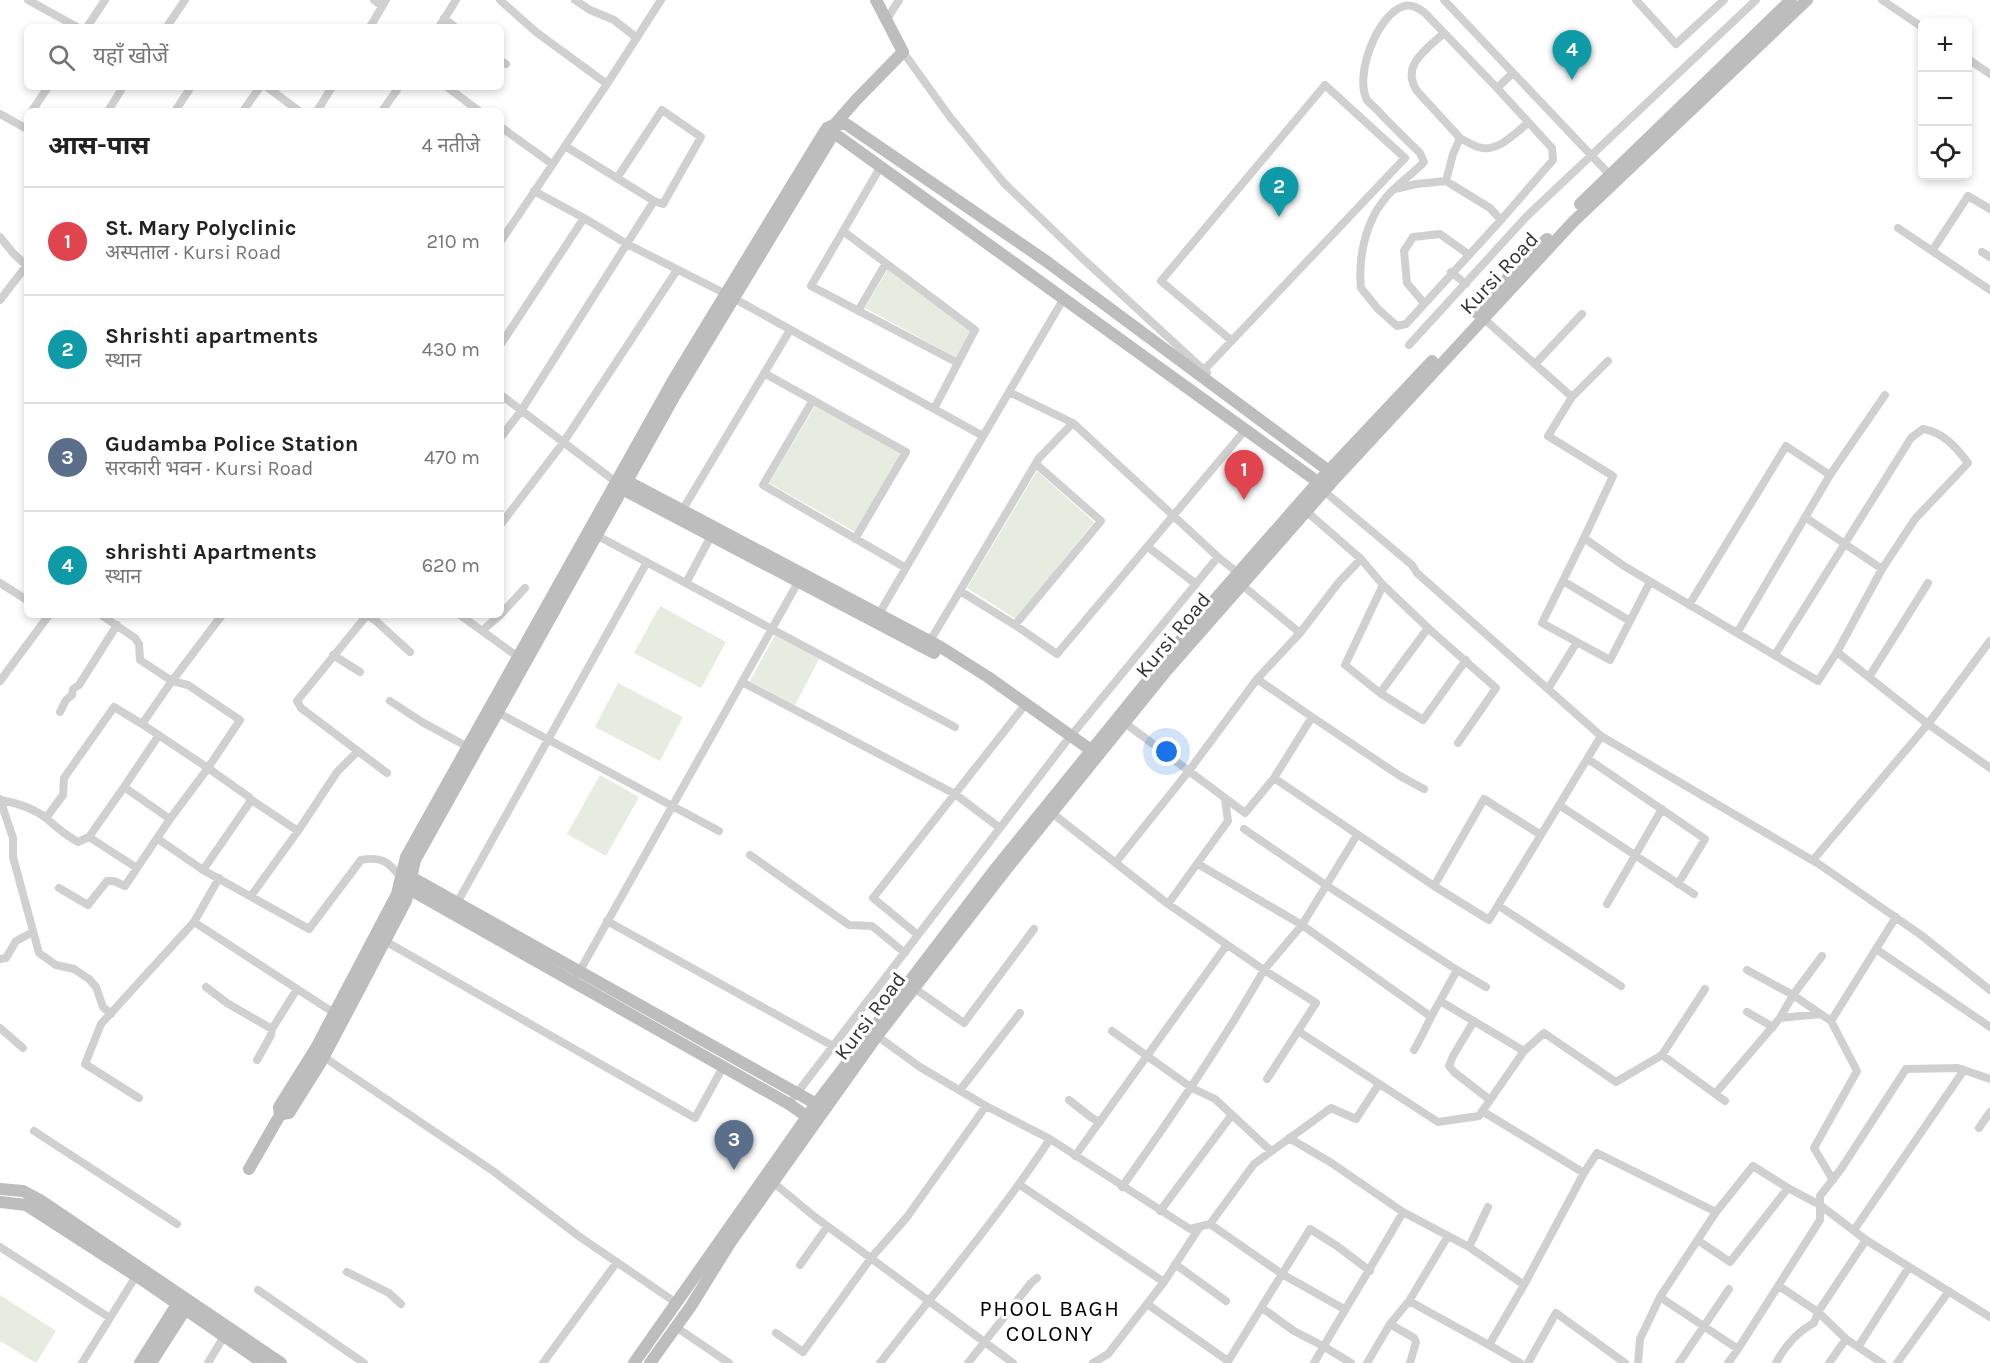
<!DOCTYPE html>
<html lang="hi">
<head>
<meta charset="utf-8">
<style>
  body { margin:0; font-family:Karla,"Noto Sans Devanagari",sans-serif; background:#f2f2f2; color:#222 }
  .controls { position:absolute; right:18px; top:18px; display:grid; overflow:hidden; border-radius:9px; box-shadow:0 3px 9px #0003 }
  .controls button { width:54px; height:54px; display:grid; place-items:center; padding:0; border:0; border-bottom:2px solid #e0e0e0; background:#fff; color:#222; font:30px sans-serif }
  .you { position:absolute; left:1167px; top:752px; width:21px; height:21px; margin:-15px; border:4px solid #fff; border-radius:50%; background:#1a73e8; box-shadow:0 0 0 9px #1a73e833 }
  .badge { display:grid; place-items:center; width:39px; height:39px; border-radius:50%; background:#db2777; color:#fff; font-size:20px; font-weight:700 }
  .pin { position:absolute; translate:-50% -50px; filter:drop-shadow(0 2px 3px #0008) }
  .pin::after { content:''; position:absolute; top:32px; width:21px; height:18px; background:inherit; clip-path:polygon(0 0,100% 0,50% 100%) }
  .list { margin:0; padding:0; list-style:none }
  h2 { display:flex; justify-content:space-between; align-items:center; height:78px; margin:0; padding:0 24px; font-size:26px }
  h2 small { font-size:20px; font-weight:400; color:#767676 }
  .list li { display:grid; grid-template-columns:39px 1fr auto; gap:18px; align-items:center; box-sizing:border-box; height:108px; padding:0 24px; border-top:2px solid #e0e0e0 }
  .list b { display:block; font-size:22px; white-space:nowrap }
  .list p { margin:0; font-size:20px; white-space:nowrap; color:#767676 }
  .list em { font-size:20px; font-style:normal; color:#767676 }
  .icon { flex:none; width:33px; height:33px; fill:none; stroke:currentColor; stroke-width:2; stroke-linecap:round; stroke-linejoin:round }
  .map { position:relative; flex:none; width:1990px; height:1363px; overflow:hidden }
  .search { position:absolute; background:#fff; box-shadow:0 3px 9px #0003; left:24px; top:24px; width:480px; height:66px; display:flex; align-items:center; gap:15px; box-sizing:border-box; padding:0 21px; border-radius:9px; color:#767676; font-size:22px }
  .panel { position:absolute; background:#fff; box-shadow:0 3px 9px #0003; left:24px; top:108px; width:480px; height:510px; border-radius:9px }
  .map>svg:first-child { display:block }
  .green { fill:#e6ecdf }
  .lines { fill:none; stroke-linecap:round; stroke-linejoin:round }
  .street { stroke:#d0d0d0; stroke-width:8 }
  .secondary { stroke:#bdbdbd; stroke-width:12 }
  .labels { text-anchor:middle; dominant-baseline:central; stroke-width:6; stroke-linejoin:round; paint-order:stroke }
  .street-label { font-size:21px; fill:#333; stroke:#fff }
  .neighbourhood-label { font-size:22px; letter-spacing:1.5px; fill:#000; stroke:#fff }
</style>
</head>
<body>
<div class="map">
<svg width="1990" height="1363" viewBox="0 0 1990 1363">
  <rect width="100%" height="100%" fill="#fff"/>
  <path class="green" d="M 888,269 L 970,330 L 957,358 L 865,308 Z
    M 815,406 L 901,453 L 855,532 L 769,483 Z
    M 1037,471 L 1094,522 L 1016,619 L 967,588 Z
    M 660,606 L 726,642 L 701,688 L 634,653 Z
    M 775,635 L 819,659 L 795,705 L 750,681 Z
    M 618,683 L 683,717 L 660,761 L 595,727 Z
    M 600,775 L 639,797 L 606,856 L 567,834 Z
    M 0,1295 L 56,1331 L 36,1363 L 0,1341 Z"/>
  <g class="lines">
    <path class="street" d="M 28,0 L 77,27
      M 374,0 L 382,6
      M 500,0 L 536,32 L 607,84
      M 575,0 L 590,10 L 614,20 L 637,38
      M 1444,0 L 1610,175
      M 1636,0 L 1676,44 L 1724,0
      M 1882,0 L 1922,27
      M 444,18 L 455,27
      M 887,19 L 899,0
      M 168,25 L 185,0
      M 87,27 L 105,0
      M 370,27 L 386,0
      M 439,27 L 456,0
      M 1444,33 C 1427,49 1400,65 1417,91 L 1460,138 L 1453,154 L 1446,181
      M 903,52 L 950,117 L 1004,183 L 1081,257 L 1207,373
      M 1968,59 L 1990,74
      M 501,61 L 506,64
      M 267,87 L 299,111
      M 447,87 L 479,111
      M 1497,88 L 1552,148 L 1553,160 L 1501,220 L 1406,324 L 1397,326 L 1378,309 L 1361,288 C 1358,259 1365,223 1384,200 C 1395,185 1412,175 1424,162 L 1420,153 C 1407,140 1393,127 1380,113 C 1377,109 1370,104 1367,100 C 1354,76 1377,14 1404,6 C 1413,4 1419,9 1425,13 L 1497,88 L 1513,73
      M 32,111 L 48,87
      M 108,111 L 123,87
      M 175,111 L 191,87
      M 243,111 L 260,87
      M 317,111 L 332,87
      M 382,111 L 399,87
      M 0,114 L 27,129
      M 501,127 L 552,164
      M 1460,138 C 1466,141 1474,147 1482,148 C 1499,151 1515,133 1528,123
      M 565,146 L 607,84 L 661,0
      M 881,166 L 811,286 L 958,363
      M 1395,189 L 1416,184 L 1446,181 L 1490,208 L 1501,220
      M 534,191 L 584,218
      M 1898,228 L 1990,290
      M 843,231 L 975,330 L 934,409
      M 0,237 L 14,254 L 27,266
      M 501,241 L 565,146 L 654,201 L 663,204 L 701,137 L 662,110 L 617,178
      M 1932,251 L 1968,196 L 1990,209
      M 1982,252 L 1990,257
      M 1451,272 L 1466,284
      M 0,300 L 27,265
      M 1424,303 L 1407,283 L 1404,251 L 1413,237 L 1440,234 L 1468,254
      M 858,311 L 886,263
      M 1483,318 L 1572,397 L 1548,436 L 1613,476 L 1584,538 L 1624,566 L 1818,681 L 1837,652 L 1928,724 L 1813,860 L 1921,935 L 1990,990
      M 501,344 L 584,218 L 627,244 L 726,294 L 983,436
      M 1409,345 L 1527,216 L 1756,0
      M 1535,364 L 1582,314
      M 1205,369 L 1405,158 L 1325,85 L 1161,281 L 1232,341
      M 764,373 L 906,452 L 855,539
      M 1009,392 L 1073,423 L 1218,557 L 1238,573
      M 501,395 L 616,482
      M 1572,397 L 1608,361
      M 813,400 L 763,485 L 906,568
      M 501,437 L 521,411 L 654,201
      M 1830,475 L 1885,395
      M 1324,491 L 1412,565 L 1417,573 L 1601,736
      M 683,509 L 790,330
      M 1306,511 L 1361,559 L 1383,585 L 1428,628 L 1496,688 L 1458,743
      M 1805,517 L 1882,569
      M 501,524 L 563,443 L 677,270
      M 596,535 L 955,727
      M 1584,538 L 1542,623 L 1610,660 L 1650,582
      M 1148,547 L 1196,584
      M 1563,581 L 1630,621
      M 0,583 L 27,600
      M 686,583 L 711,536
      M 1383,585 L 1345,665 L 1380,693 L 1423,720 L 1466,660
      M 960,591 L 1015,625 L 1057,654 L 1246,429
      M 1689,605 L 1786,446 L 1830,475 L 1737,633
      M 501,614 L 525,588
      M 101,615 L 135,638 L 139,644 L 140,660 L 172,681 L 142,724 L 208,768 L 170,819
      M 367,615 L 297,701 L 301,708 L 387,773
      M 367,615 L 376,621 L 410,652
      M 460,615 L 521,659
      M 876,619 L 1064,298
      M 1015,625 L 1101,521 L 1036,464
      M 482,631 L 500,615
      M 1300,633 L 1339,582 L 1361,559
      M 930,641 L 1039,458 L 1073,423
      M 1990,641 L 1928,724 L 1990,768
      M 333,655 L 360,672
      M 1775,655 L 1911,438 L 1923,429 C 1943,432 1956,447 1968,463 L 1915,519 L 1882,569 L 1837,652
      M 1869,677 L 1928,583
      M 0,681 L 49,615
      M 742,682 L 955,794 L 1000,828
      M 1548,689 L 1577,642
      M 1380,693 L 1428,628
      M 390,701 L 422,722 L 468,747
      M 495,711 L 719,831
      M 60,712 L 66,700 L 72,695 L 73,689 L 79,685 L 117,625
      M 1312,717 L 1400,776 L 1424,789
      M 1125,723 L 1245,813 L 1274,778 L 1312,717 L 1257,679 L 1300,633 L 1242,585
      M 1588,759 L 1705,839 L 1678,884
      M 1274,778 L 1434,886 L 1484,799 L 1541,835 L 1489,920 L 1434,886
      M 124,787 L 170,819 L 137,868 L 89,837 Z
      M 124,787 L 159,735
      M 0,799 L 13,838 L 13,857 L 39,953 L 56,965 L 74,969 L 89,979 L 96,987 L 103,1007 L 111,1014
      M 250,799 L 298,831
      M 1,800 C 17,803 33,808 46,818 C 56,827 65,835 78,842 L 89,837
      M 1559,805 L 1694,894
      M 1052,813 L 1168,904 L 1264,970 L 1302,925 L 1357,835
      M 46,818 L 63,795 L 64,778 L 114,707 L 142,724
      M 1541,835 L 1601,736 L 1817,863
      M 158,839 L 203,870 L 309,929 L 361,860 C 382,856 389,862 401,878
      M 750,855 L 849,925 L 872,926 L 905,953
      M 1116,862 L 1188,772 L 1257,679
      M 1198,864 L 1302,925 L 1430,1016
      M 203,870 L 250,802 L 249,797 L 208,768 L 240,720 L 188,685 L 172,681 L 222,615
      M 219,878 L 194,922 L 328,1009 L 335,1012
      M 59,888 L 88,905 L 107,881 L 114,881 L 125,886 L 137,868
      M 251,896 L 298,831 L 337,772 L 358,751
      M 457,903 L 647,562
      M 1168,904 L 1228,821 L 1225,799
      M 1607,904 L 1662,809
      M 1499,906 L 1621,986
      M 607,921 L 833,1046
      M 918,935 L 873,898 L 1021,710
      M 385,941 L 695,1118 L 723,1067
      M 1876,949 L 1990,1027
      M 0,959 L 6,958 L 16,941 L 33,932
      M 1457,970 L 1486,987
      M 1747,970 L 1793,995 L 1831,1021 L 1857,1071 L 1814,1148 L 1833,1180
      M 578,974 L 801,577
      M 206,987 L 227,1003 L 272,1029
      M 914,988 L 964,1023 L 1034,929
      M 1747,1012 L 1773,1027
      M 1780,1018 L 1820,1014
      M 1474,1021 L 1453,1056 L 1449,1066 L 1454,1072 L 1490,1100
      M 1831,1021 L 1896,917
      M 0,1028 L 23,1048
      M 1112,1031 L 1192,1088 L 1215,1099 L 1271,1151
      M 873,1033 L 920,1067 L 986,1106 L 1050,1139 L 1190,1229 L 1210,1224 L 1282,1274 L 1227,1363
      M 1414,1050 C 1424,1033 1430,1017 1440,1001
      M 1524,1051 L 1544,1033 L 1616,1082 L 1662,1055 L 1725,1101
      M 1662,1055 L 1705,989
      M 324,1057 L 493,1171 L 580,1237 L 675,1302
      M 257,1060 L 271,1035 L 272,1029 L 297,989
      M 1267,1079 L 1298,1031
      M 960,1090 L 1020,1013
      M 1715,1094 L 1780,1018 L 1793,995 L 1822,956
      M 794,1097 L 1065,743 L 1218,557
      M 139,1098 L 85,1064 L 101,1024 L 194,922
      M 1069,1100 L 1092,1118 L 1100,1122
      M 1482,1111 L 1584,1173
      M 1979,1128 L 1990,1112
      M 34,1131 L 177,1224
      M 1289,1138 L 1330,1162 L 1403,1212 L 1469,1247 L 1524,1285 L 1489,1345 L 1409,1301 L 1448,1236
      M 1075,1156 L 1226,946
      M 769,1179 L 815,1217 L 1013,1363
      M 1020,1185 L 1164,1282
      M 1122,1187 C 1172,1116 1221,1045 1264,970 L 1316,1003 L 1298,1031 L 1438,1122 L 1479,1116 L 1524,1051 L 1440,1001 L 1457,970 L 1326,885 L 1244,829
      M 1788,1188 L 1820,1205 L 1866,1240 L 1990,1317
      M 1160,1211 L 1231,1116
      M 1210,1224 L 1254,1164 L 1331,1108 L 1356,1119 L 1379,1084
      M 1854,1230 L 1964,1070
      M 0,1247 L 110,1318
      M 1469,1247 L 1488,1207
      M 1175,1264 L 1226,1301
      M 800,1265 L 827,1227
      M 347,1272 L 389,1293 L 401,1304
      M 1524,1285 L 1584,1173 L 1597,1153 L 1716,1212
      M 1779,1286 L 1818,1312 L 1846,1339 L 1882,1363
      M 258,1290 L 364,1363
      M 1660,1297 L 1716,1212 L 1753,1166 L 1788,1188 L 1730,1262 L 1699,1241
      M 1147,1304 L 1228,1361
      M 1262,1308 L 1294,1331 L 1323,1346 L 1351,1363
      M 1344,1309 L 1282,1274 L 1310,1229 L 1337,1246 L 1370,1271
      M 1390,1324 L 1414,1338 L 1416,1342 L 1410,1363
      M 676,1327 L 729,1363
      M 776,1333 L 803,1352 L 871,1258 L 907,1217 L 986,1106
      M 1489,1345 L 1520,1363
      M 1858,1347 L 1909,1267
      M 1738,1349 L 1820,1220 L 1820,1196 L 1841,1169 L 1906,1069 L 1958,1068 L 1990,1079
      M 82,1363 L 136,1276
      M 208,1363 L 224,1336
      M 543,1363 L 617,1262
      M 880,1363 C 937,1289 998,1218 1050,1139
      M 968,1363 L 1031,1283 L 1037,1278
      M 1093,1363 L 1108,1354 L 1164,1282 L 1199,1228
      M 1314,1363 C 1343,1312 1374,1263 1403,1212
      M 1367,1363 L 1390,1324 L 1409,1301
      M 1528,1363 L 1556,1313 L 1625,1363
      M 1638,1363 L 1640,1339 L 1660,1297 L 1738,1349 L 1728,1363
      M 1679,1363 L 1729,1289
      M 1776,1363 C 1785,1346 1797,1332 1814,1323 L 1818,1312 L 1866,1240
      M 1829,1363 L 1846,1339
      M 1897,1363 L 1949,1291"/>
    <path class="secondary" d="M 827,128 L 1318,482 L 1332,482 L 1329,471 L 1046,261 L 846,124 L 835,124
      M 1580,204 L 1791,0
      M 1477,313 L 1524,260 L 1547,239
      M 620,482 L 627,481 L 939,646 L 988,677 L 1098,755
      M 617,483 L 622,489 L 934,653
      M 405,877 L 411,877 L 820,1106
      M 405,883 L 409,889 L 789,1104 L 812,1120
      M 280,1115 L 289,1113 L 321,1062 L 406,901 L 415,860 L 674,397 L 834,133 L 835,126
      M 249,1169 L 280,1115 L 279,1107 L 316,1048 L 397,894 L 406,857 L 675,377 L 823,134 L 827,128 L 835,124 L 857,99 L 903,52 L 876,0
      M 0,1189 L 23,1191 L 40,1200 L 281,1363
      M 0,1202 L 26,1205 L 147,1283 L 263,1363
      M 140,1363 L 181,1298
      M 151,1363 L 190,1302
      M 634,1363 L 816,1104 L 996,868 L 1197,620 L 1318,482 L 1432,361
      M 650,1363 L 691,1306 L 730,1243 L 877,1036 L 1008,867 L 1167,670 L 1332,482 L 1573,222 L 1807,0"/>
  </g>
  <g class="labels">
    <g class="street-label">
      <text transform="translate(1499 273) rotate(-47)">Kursi Road</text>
      <text transform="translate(1173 635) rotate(-50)">Kursi Road</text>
      <text transform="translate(870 1016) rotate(-53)">Kursi Road</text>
    </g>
    <g class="neighbourhood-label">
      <text x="1050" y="1309">PHOOL BAGH<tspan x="1050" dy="25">COLONY</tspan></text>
    </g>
  </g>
</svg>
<div class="controls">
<button>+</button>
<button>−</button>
<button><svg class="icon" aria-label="locate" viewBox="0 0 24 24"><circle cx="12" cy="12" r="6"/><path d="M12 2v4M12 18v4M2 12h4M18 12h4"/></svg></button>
</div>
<div class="you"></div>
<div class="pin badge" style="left:1244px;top:500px;background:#e0444e">1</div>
<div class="pin badge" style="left:1279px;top:217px;background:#0f9aa8">2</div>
<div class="pin badge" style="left:734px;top:1170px;background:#5c6f8a">3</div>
<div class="pin badge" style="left:1572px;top:80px;background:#0f9aa8">4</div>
<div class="search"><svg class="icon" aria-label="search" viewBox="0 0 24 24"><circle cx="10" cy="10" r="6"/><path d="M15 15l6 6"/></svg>यहाँ खोजें</div>
<section class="panel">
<h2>आस-पास<small>4 नतीजे</small></h2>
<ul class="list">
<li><span class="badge" style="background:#e0444e">1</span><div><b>St. Mary Polyclinic</b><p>अस्पताल · Kursi Road</p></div><em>210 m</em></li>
<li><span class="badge" style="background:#0f9aa8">2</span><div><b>Shrishti apartments</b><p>स्थान</p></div><em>430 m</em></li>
<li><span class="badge" style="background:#5c6f8a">3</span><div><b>Gudamba Police Station</b><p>सरकारी भवन · Kursi Road</p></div><em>470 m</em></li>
<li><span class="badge" style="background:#0f9aa8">4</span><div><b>shrishti Apartments</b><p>स्थान</p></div><em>620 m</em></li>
</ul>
</section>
</div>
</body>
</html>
